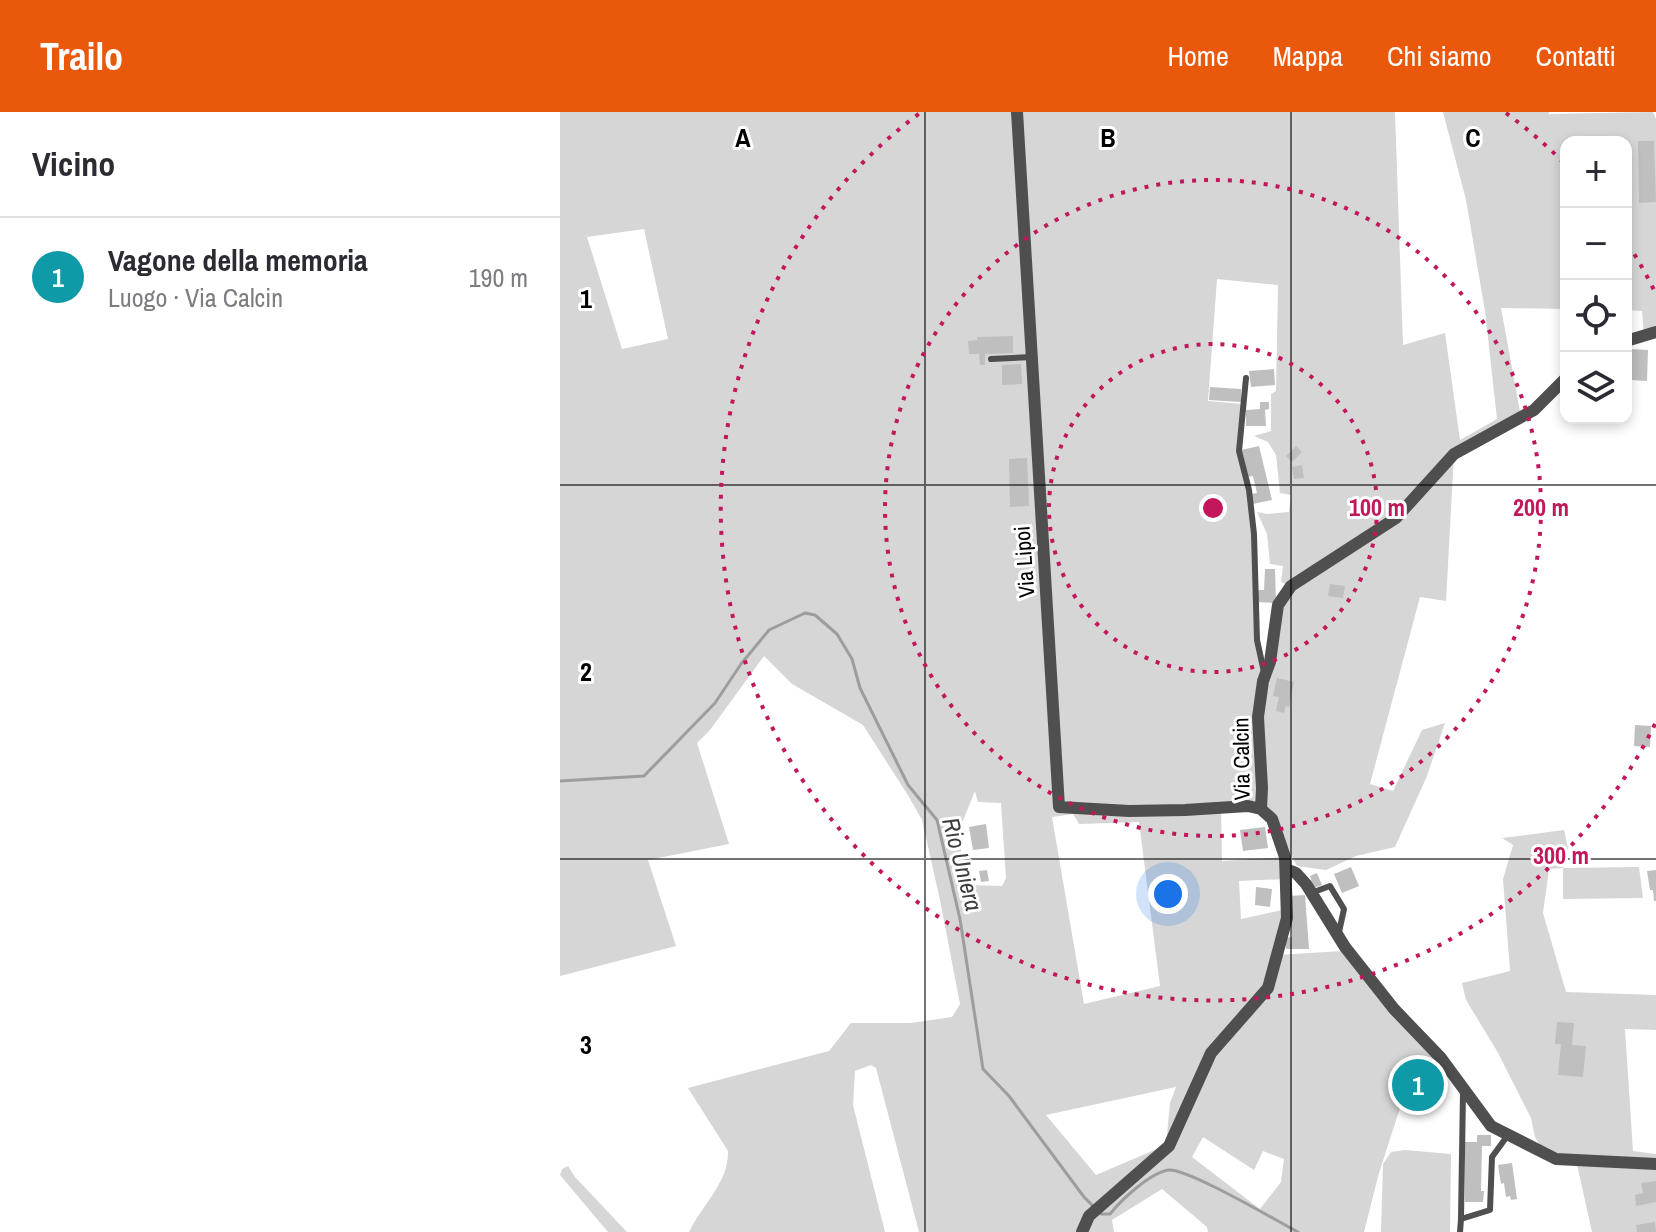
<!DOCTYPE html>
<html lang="it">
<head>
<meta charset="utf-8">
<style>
  body { margin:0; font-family:"Archivo Narrow",sans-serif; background:#f7f7f7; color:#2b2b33 }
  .controls { position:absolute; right:24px; top:24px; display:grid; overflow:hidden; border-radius:16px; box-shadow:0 4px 12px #0003 }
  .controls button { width:72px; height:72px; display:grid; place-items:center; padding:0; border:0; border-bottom:2px solid #e1e1e2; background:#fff; color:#2b2b33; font:40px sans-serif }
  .you { position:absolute; left:608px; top:782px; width:28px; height:28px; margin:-20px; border:6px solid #fff; border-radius:50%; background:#1a73e8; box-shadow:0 0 0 12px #1a73e833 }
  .badge { display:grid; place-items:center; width:52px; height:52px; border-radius:50%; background:#ea580c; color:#fff; font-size:26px; font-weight:700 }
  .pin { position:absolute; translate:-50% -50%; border:4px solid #fff; box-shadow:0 2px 8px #0006 }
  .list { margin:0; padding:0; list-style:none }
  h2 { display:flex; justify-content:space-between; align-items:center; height:104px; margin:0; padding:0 32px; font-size:34px }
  h2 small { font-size:26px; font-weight:400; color:#7c7c81 }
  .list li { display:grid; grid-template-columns:52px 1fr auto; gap:24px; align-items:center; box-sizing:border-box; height:120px; padding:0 32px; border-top:2px solid #e1e1e2 }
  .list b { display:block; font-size:30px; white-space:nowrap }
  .list p { margin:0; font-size:26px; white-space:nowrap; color:#7c7c81 }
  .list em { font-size:26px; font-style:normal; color:#7c7c81 }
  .icon { flex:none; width:44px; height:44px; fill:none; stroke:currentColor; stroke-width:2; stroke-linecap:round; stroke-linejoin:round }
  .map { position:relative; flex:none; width:1096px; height:1120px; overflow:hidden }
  header { display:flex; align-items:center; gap:48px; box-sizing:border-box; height:112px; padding:0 40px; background:#ea580c; color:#fff }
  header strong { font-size:38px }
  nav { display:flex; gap:44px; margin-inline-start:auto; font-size:28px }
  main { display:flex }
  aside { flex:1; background:#fff }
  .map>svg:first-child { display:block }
  .green { fill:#d6d6d6; fill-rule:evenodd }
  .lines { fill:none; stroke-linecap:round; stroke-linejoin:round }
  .stream { stroke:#9d9d9d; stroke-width:3 }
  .building { fill:#bfbfbf }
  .service { stroke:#4f4f4f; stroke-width:6 }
  .minor { stroke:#4f4f4f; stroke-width:12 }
  .grid { fill:none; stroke:#000; stroke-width:2; stroke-opacity:0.55 }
  .ring { fill:none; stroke:#c2185b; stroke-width:4; stroke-dasharray:4 8 }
  .labels { text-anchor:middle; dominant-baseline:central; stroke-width:6; stroke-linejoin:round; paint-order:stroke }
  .street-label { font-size:22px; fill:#000; stroke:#fff }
  .water-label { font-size:24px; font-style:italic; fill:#3e3e3e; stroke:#fff }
  .grid-label { font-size:26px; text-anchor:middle; font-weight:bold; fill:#000; stroke:#fff; stroke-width:6; stroke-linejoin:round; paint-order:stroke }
  .centre { fill:#c2185b; stroke:#fff; stroke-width:4 }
  .ring-label { font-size:24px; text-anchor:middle; font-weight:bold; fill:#c2185b; stroke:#fff; stroke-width:6; stroke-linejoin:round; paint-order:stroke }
</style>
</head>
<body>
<header>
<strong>Trailo</strong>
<nav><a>Home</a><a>Mappa</a><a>Chi siamo</a><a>Contatti</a></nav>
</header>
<main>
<aside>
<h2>Vicino<small></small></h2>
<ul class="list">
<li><span class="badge" style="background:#0f9aa8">1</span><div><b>Vagone della memoria</b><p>Luogo · Via Calcin</p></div><em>190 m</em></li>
</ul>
</aside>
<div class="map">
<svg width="1096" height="1120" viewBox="0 0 1096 1120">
  <rect width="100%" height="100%" fill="#fff"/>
  <path class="green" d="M 0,0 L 835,0 L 843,233 L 885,221 L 900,328 L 937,307 L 925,199 L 906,88 L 883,0 L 989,0 L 989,2 L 1093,0 L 1096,7 L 1096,220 L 1084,223 L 1082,199 L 1066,198 L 1066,30 L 1006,30 L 1006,197 L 941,196 L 961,305 L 894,342 L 886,489 L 860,485 L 810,672 L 833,679 L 862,618 L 885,611 L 867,664 L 835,735 L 796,744 L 766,758 L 737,754 L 708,696 L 661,696 L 662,749 L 725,745 L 726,767 L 679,769 L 681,807 L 727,797 L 717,843 L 782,839 L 881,946 L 851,962 L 819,1061 L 804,1120 L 648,1120 L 647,1115 L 602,1077 L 552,1108 L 554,1120 L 359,1120 L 316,956 L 311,953 L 295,959 L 293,993 L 325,1120 L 129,1120 C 142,1093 169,1070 168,1039 L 128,976 L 269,939 L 291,911 L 351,911 L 392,905 L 400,892 L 380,788 L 362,708 L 349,685 L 303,613 L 232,572 L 204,544 L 150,618 L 137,631 L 169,732 L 88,748 L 116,834 L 0,864 ZM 84,117 L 108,227 L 62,237 L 27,125 ZM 657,167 L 718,173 L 716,279 L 711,282 L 711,319 L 694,324 L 708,330 L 716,343 L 720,381 L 731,383 L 729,400 L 707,402 L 697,400 L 707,422 L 710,452 L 723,454 L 721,470 L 730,474 L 718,493 L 704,562 L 699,541 L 689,378 L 679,339 L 683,292 L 648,289 ZM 415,679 L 418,690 L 441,691 L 446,766 L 442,774 L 407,773 L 398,721 ZM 513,702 L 519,712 L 579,710 L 600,874 L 524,892 L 492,705 ZM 616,975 L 610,991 L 606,1033 L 536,1063 L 486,1003 ZM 643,1025 L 694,1058 L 703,1039 L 724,1047 L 721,1070 L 700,1097 L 632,1045 Z
    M 1004,718 L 1008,736 L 1003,756 L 1079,755 L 1083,786 L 1003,787 L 1003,756 L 989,757 L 983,801 L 1006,880 L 1096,883 L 1096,918 L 1065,917 L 1073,1039 L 1096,1042 L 1096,1120 L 1032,1120 L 1016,1048 L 984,1041 L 975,1025 L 971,1006 L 937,939 L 906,888 L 902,871 L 950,859 L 943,767 L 953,733 L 942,726 Z
    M 845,1038 L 891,1042 L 890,1120 L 821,1120 L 823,1052 L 831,1040 Z
    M 8,1054 L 15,1065 L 67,1120 L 48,1120 L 0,1063 L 2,1057 Z"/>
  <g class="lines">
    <path class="stream" d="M 0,669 L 84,664 L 155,591 L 181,552 L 209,518 L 245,501 L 255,503 L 277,522 L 292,547 L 300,576 L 348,673 L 377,708 L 400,807 L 423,957 L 449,984 L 524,1085 L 534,1095
      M 539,1100 L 541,1102 L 550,1102 C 561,1088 591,1060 609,1058 C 629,1057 715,1108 738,1120"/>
  </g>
  <path class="building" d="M 1078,29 L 1094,29 L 1096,90 L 1079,91 Z
    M 453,224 L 453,241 L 425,242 L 425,253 L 420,253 L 419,242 L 409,242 L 408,229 L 417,228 L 417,225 Z
    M 1071,237 L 1088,238 L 1087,269 L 1071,268 Z
    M 461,252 L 462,272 L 442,273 L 442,253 Z
    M 714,257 L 715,273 L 691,275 L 689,259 Z
    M 650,275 L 681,277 L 681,290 L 649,288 Z
    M 700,290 L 709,290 L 709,297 L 705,298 L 706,314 L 686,314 L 686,298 L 700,297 Z
    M 699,334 L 712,388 L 693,392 L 691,382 L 697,381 L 693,364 L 687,365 L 681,338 Z
    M 736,334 L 742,340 L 732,350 L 726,344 Z
    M 467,346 L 469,394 L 450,395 L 449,347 Z
    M 742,353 L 744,366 L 734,367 L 732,355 Z
    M 705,457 L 715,457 L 716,491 L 697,490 L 697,478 L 704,478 Z
    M 770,472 L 785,474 L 783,486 L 768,484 Z
    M 717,566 L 734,570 L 729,595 L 726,594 L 724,601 L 716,599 L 719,585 L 713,584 Z
    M 1075,613 L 1091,614 L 1090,635 L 1074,634 Z
    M 426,712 L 429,736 L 413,738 L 409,715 Z
    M 705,715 L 708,736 L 683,739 L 680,718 Z
    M 791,755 L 799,774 L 782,781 L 774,762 Z
    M 427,758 L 429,769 L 421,770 L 419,759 Z
    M 1096,758 L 1096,789 L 1094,789 L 1093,778 L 1090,778 L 1087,759 Z
    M 757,761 L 762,773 L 754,776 L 750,764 Z
    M 696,775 L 712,777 L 710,795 L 695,793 Z
    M 745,783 L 749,837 L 726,837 L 725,826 L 732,825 L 729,784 Z
    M 997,910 L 1014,911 L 1012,933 L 1026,934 L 1023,965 L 998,963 L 1001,932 L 995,932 Z
    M 917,1023 L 931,1023 L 931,1034 L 922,1034 L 921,1079 L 924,1079 L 923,1090 L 905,1090 L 905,1030 L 917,1030 Z
    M 952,1051 L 957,1087 L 951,1088 L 950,1084 L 946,1085 L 944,1071 L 941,1072 L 938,1053 Z
    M 1096,1069 L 1096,1090 L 1076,1094 L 1075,1083 L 1083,1081 L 1081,1071 Z
    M 1095,1110 L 1096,1120 L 1077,1120 L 1076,1113 Z"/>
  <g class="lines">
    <path class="service" d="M 431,247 L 472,245
      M 686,266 L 679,339 L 689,378 L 694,422 L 697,528 L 704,560
      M 751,781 L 770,774 L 784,797 L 779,820
      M 901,1107 L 903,979
      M 900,1120 L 901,1107 L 930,1098 L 932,1045 L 948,1023"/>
    <path class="minor" d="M 457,0 L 499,695 L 569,699 L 625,698 L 688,694 L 701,697 L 712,707 L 725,745 L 727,806 L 708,876 L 651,941 L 609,1034 L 529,1104 L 522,1120
      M 1066,229 L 1096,220
      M 701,697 L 702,676 L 698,605 L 703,569 L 710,550 L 718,493 L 731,474 L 836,406 L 894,342 L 974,298 L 1006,266
      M 726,757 L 736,761 L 746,772 L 785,835 L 834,897 L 881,946 L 931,1014 L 996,1047 L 1096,1052"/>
  </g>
  <path class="grid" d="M 365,0 L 365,1120M 731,0 L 731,1120M 0,373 L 1096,373M 0,747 L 1096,747"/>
  <g class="ring">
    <circle cx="653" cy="396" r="164"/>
    <circle cx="653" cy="396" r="328"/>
    <path d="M1095 612A492 492 0 1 1 360 1M946 1A492 492 0 0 1 1004 51M1068 132A492 492 0 0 1 1095 180"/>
  </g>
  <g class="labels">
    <g class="street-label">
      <text transform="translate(464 450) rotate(-94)">Via Lipoi</text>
      <text transform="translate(681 647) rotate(-91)">Via Calcin</text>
    </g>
    <g class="water-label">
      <text transform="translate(403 752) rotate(75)">Rio Uniera</text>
    </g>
  </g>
  <g class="grid-label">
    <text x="183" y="35">A</text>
    <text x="548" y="35">B</text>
    <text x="913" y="35">C</text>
    <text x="26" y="196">1</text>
    <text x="26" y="569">2</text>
    <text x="26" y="942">3</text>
  </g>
  <circle cx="653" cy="396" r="12" class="centre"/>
  <g class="ring-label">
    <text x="817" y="404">100 m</text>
    <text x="981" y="404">200 m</text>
    <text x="1001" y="752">300 m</text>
  </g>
</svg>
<div class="controls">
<button>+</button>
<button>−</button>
<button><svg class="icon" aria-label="locate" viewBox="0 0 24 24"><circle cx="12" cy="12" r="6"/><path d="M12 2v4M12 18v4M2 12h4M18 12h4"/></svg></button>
<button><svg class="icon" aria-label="layers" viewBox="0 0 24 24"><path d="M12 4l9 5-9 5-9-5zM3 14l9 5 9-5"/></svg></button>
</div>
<div class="you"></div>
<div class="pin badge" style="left:858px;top:973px;background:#0f9aa8">1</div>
</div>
</main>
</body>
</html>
